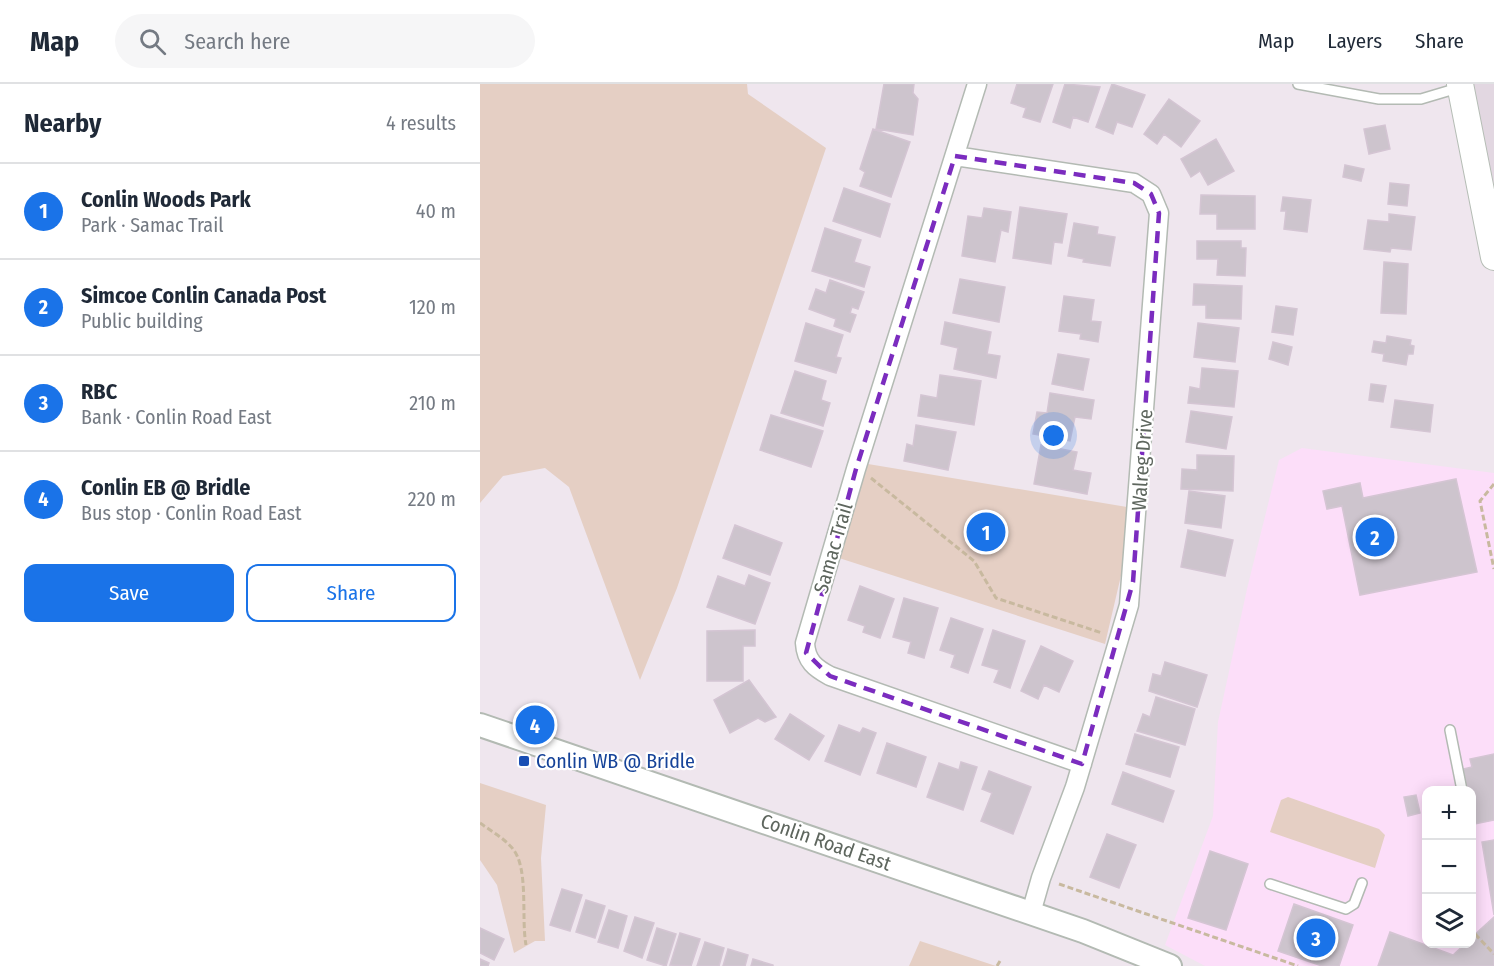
<!DOCTYPE html>
<html lang="en">
<head>
<meta charset="utf-8">
<style>
  body { margin:0; font-family:"Fira Sans Condensed",sans-serif; background:#f6f6f7; color:#1f2937 }
  .controls { position:absolute; right:18px; bottom:18px; display:grid; overflow:hidden; border-radius:12px; box-shadow:0 3px 15px #0003 }
  .controls button { width:54px; height:54px; display:grid; place-items:center; padding:0; border:0; border-bottom:2px solid #e0e1e3; background:#fff; color:#1f2937; font:30px sans-serif }
  .you { position:absolute; left:574px; top:352px; width:21px; height:21px; margin:-15px; border:4px solid #fff; border-radius:50%; background:#1a73e8; box-shadow:0 0 0 9px #1a73e833 }
  .badge { display:grid; place-items:center; width:39px; height:39px; border-radius:50%; background:#1a73e8; color:#fff; font-size:20px; font-weight:700 }
  .pin { position:absolute; translate:-50% -50%; border:3px solid #fff; box-shadow:0 2px 6px #0006 }
  .list { margin:0; padding:0; list-style:none }
  h2 { display:flex; justify-content:space-between; align-items:center; height:78px; margin:0; padding:0 24px; font-size:26px }
  h2 small { font-size:20px; font-weight:400; color:#747a83 }
  .list li { display:grid; grid-template-columns:39px 1fr auto; gap:18px; align-items:center; box-sizing:border-box; height:96px; padding:0 24px; border-top:2px solid #e0e1e3 }
  .list b { display:block; font-size:22px; white-space:nowrap }
  .list p { margin:0; font-size:20px; white-space:nowrap; color:#747a83 }
  .list em { font-size:20px; font-style:normal; color:#747a83 }
  .actions { display:flex; gap:12px; padding:18px 24px }
  .actions a { flex:1; padding:14px 0; border:2px solid #1a73e8; border-radius:12px; text-align:center; font-size:21px; color:#1a73e8 }
  .actions .main { background:#1a73e8; color:#fff }
  .icon { flex:none; width:33px; height:33px; fill:none; stroke:currentColor; stroke-width:2; stroke-linecap:round; stroke-linejoin:round }
  .map { position:relative; flex:none; width:1014px; height:882px; overflow:hidden }
  header { display:flex; align-items:center; gap:36px; box-sizing:border-box; height:84px; padding:0 30px; background:#fff; border-bottom:2px solid #e0e1e3 }
  header strong { font-size:28px }
  nav { display:flex; gap:33px; margin-inline-start:auto; font-size:21px }
  .search { width:420px; height:54px; background:#f6f6f7; display:flex; align-items:center; gap:15px; box-sizing:border-box; padding:0 21px; border-radius:33px; color:#747a83; font-size:22px }
  main { display:flex }
  aside { flex:1; background:#fff }
  .map>svg:first-child { display:block }
  .commercial { fill:#fcdef9; fill-rule:evenodd }
  .education { fill:#e2d7e1 }
  .green { fill:#e5cfc4 }
  .building { fill:#cdc4cd; stroke:#d4c5d3; stroke-width:1.5 }
  .lines { fill:none; stroke-linecap:round; stroke-linejoin:round }
  .service-casing { stroke:#b3bab3; stroke-width:12 }
  .minor-casing { stroke:#b3bab3; stroke-width:21 }
  .tertiary-casing { stroke:#b3bab3; stroke-width:26 }
  .secondary-casing { stroke:#b5bdb5; stroke-width:28 }
  .path { stroke:#c8b99f; stroke-width:3; stroke-dasharray:6 3; stroke-linecap:butt }
  .service { stroke:#fff; stroke-width:9 }
  .minor { stroke:#fff; stroke-width:18 }
  .tertiary { stroke:#fff; stroke-width:22 }
  .secondary { stroke:#fff; stroke-width:26 }
  .marked { fill:none; stroke:#7b2cbf; stroke-width:4.5; stroke-dasharray:12 8; stroke-linejoin:round }
  .transit-dot { fill:#1a4fb4; stroke:#fff; stroke-width:2 }
  .labels { text-anchor:middle; dominant-baseline:central; stroke-width:4.5; stroke-linejoin:round; paint-order:stroke }
  .street-label { font-size:20px; fill:#5e665e; stroke:#fff }
  .transit-label { font-size:20px; fill:#164399; stroke:#fff; text-anchor:start }
</style>
</head>
<body>
<header>
<strong>Map</strong>
<div class="search"><svg class="icon" aria-label="search" viewBox="0 0 24 24"><circle cx="10" cy="10" r="6"/><path d="M15 15l6 6"/></svg>Search here</div>
<nav><a>Map</a><a>Layers</a><a>Share</a></nav>
</header>
<main>
<aside>
<h2>Nearby<small>4 results</small></h2>
<ul class="list">
<li><span class="badge">1</span><div><b>Conlin Woods Park</b><p>Park · Samac Trail</p></div><em>40 m</em></li>
<li><span class="badge">2</span><div><b>Simcoe Conlin Canada Post</b><p>Public building</p></div><em>120 m</em></li>
<li><span class="badge">3</span><div><b>RBC</b><p>Bank · Conlin Road East</p></div><em>210 m</em></li>
<li><span class="badge">4</span><div><b>Conlin EB @ Bridle</b><p>Bus stop · Conlin Road East</p></div><em>220 m</em></li>
</ul>
<div class="actions"><a class="main">Save</a><a>Share</a></div>
</aside>
<div class="map">
<svg width="1014" height="882" viewBox="0 0 1014 882">
  <rect width="100%" height="100%" fill="#efe6ee"/>
  <path class="commercial" d="M 822,364 L 1014,389 L 1014,882 L 725,882 L 685,861 L 733,732 L 738,638 L 767,505 L 799,376 ZM 946,706 L 992,706 L 992,860 L 946,860 Z"/>
  <path class="education" d="M 981,0 L 1014,0 L 1014,129 Z"/>
  <path class="green" d="M 0,0 L 267,0 L 268,10 L 346,64 L 197,504 L 160,596 L 89,403 L 65,384 L 23,392 L 0,419 Z
    M 388,380 L 647,423 L 643,483 L 625,560 L 359,474 Z
    M 0,699 L 66,721 L 61,774 L 65,857 L 55,857 L 34,869 L 17,801 L 0,776 Z
    M 808,713 L 899,745 L 905,751 L 895,784 L 790,748 L 801,716 Z
    M 440,857 L 516,882 L 429,882 Z"/>
  <path class="building" d="M 404,0 L 434,0 L 433,9 L 438,15 L 433,51 L 396,45 Z
    M 537,0 L 573,0 L 560,38 L 543,33 L 546,24 L 531,19 Z
    M 585,0 L 620,3 L 608,38 L 593,33 L 590,44 L 573,38 Z
    M 632,0 L 665,11 L 652,43 L 637,38 L 633,50 L 616,43 Z
    M 689,15 L 720,37 L 701,63 L 684,50 L 677,60 L 664,50 Z
    M 905,41 L 910,65 L 889,70 L 884,45 Z
    M 393,45 L 430,58 L 411,113 L 380,102 L 385,88 L 380,85 Z
    M 736,55 L 754,87 L 728,101 L 720,87 L 711,93 L 701,75 Z
    M 865,81 L 884,85 L 881,97 L 863,93 Z
    M 910,99 L 929,101 L 927,122 L 908,120 Z
    M 364,104 L 410,120 L 400,153 L 353,137 Z
    M 721,111 L 775,112 L 775,145 L 737,145 L 737,130 L 720,130 Z
    M 803,113 L 831,116 L 827,148 L 804,145 L 806,127 L 801,127 Z
    M 540,123 L 587,130 L 582,159 L 574,158 L 571,180 L 533,174 Z
    M 504,124 L 531,128 L 528,148 L 521,146 L 515,178 L 482,172 L 488,132 L 502,134 Z
    M 909,130 L 935,133 L 931,166 L 911,164 L 910,168 L 884,165 L 888,136 L 909,138 Z
    M 594,139 L 618,143 L 617,150 L 635,153 L 630,182 L 603,178 L 604,175 L 588,172 Z
    M 345,144 L 381,156 L 374,178 L 390,183 L 384,203 L 332,187 Z
    M 717,157 L 761,157 L 761,164 L 766,164 L 765,192 L 737,191 L 738,175 L 717,175 Z
    M 904,178 L 928,180 L 926,230 L 901,229 Z
    M 480,195 L 525,203 L 519,238 L 473,229 Z
    M 350,196 L 384,208 L 378,225 L 372,223 L 370,229 L 376,231 L 370,248 L 354,242 L 356,235 L 329,225 L 336,205 L 346,209 Z
    M 714,200 L 762,202 L 761,235 L 726,234 L 726,221 L 713,221 Z
    M 584,212 L 614,216 L 611,237 L 621,238 L 618,258 L 600,255 L 601,250 L 579,247 Z
    M 796,222 L 817,225 L 813,251 L 792,248 Z
    M 465,238 L 511,248 L 507,270 L 520,272 L 516,294 L 474,285 L 478,264 L 461,260 Z
    M 326,239 L 363,251 L 356,273 L 361,274 L 356,289 L 315,277 Z
    M 718,239 L 759,244 L 755,278 L 714,273 Z
    M 907,252 L 931,256 L 930,261 L 934,262 L 933,270 L 928,270 L 926,281 L 903,277 L 904,270 L 892,268 L 894,257 L 906,259 Z
    M 793,258 L 812,263 L 808,281 L 789,275 Z
    M 578,270 L 609,275 L 603,306 L 572,300 Z
    M 722,284 L 758,287 L 754,323 L 708,319 L 710,303 L 720,305 Z
    M 315,287 L 346,297 L 341,316 L 350,319 L 343,342 L 301,329 Z
    M 460,291 L 501,297 L 494,341 L 438,332 L 441,311 L 457,314 Z
    M 891,300 L 906,302 L 903,318 L 889,316 Z
    M 570,309 L 614,316 L 611,335 L 595,333 L 590,357 L 553,350 L 557,328 L 567,329 Z
    M 915,316 L 953,321 L 950,348 L 911,343 Z
    M 711,327 L 752,333 L 746,365 L 706,358 Z
    M 291,331 L 343,347 L 331,383 L 280,366 Z
    M 436,341 L 476,348 L 468,386 L 424,377 L 427,360 L 433,362 Z
    M 561,361 L 597,368 L 593,386 L 611,389 L 607,410 L 554,400 Z
    M 717,371 L 754,372 L 753,407 L 701,405 L 702,385 L 717,386 Z
    M 976,395 L 997,488 L 880,511 L 862,422 L 847,425 L 843,407 L 880,399 L 883,414 Z
    M 709,407 L 745,412 L 741,444 L 705,439 Z
    M 255,441 L 302,459 L 290,491 L 243,474 Z
    M 708,446 L 753,456 L 745,492 L 701,483 Z
    M 269,491 L 290,499 L 275,540 L 227,523 L 238,492 L 265,502 Z
    M 380,502 L 414,515 L 400,554 L 383,548 L 385,542 L 368,536 Z
    M 424,514 L 458,524 L 444,574 L 428,569 L 431,558 L 413,553 Z
    M 471,534 L 503,545 L 488,589 L 471,583 L 475,571 L 460,566 Z
    M 275,546 L 275,562 L 263,562 L 263,597 L 227,597 L 227,547 Z
    M 513,546 L 545,557 L 530,604 L 514,598 L 519,586 L 502,581 Z
    M 561,562 L 593,577 L 579,608 L 564,601 L 558,615 L 541,607 Z
    M 685,578 L 727,591 L 717,623 L 669,607 L 673,590 L 681,592 Z
    M 269,596 L 296,633 L 285,638 L 278,634 L 250,649 L 234,616 Z
    M 676,613 L 715,625 L 705,661 L 657,647 L 663,630 L 670,633 Z
    M 310,630 L 344,652 L 329,676 L 295,655 Z
    M 359,641 L 380,649 L 383,644 L 396,649 L 380,691 L 345,677 Z
    M 655,650 L 699,663 L 690,693 L 646,680 Z
    M 407,659 L 446,673 L 436,703 L 397,689 Z
    M 1014,670 L 1014,736 L 995,740 L 992,733 L 992,706 L 988,706 L 983,685 L 992,683 L 990,675 Z
    M 481,678 L 497,683 L 483,726 L 447,713 L 459,679 L 479,686 Z
    M 509,687 L 551,703 L 533,750 L 501,737 L 512,709 L 502,705 Z
    M 643,688 L 694,707 L 683,738 L 632,720 Z
    M 936,711 L 940,729 L 928,732 L 924,713 Z
    M 627,750 L 656,761 L 639,804 L 610,793 Z
    M 1014,756 L 1014,831 L 1002,758 Z
    M 730,767 L 768,780 L 746,846 L 708,834 Z
    M 82,805 L 102,811 L 90,847 L 70,841 Z
    M 106,816 L 125,822 L 115,854 L 96,848 Z
    M 814,820 L 873,841 L 859,882 L 842,882 L 798,867 Z
    M 129,826 L 147,832 L 138,864 L 118,858 Z
    M 155,833 L 174,839 L 162,874 L 144,867 Z
    M 1014,833 L 1014,882 L 898,882 L 910,848 L 973,871 L 985,860 L 992,860 L 992,853 Z
    M 0,844 L 24,855 L 14,876 L 0,869 Z
    M 177,844 L 196,850 L 186,882 L 167,876 Z
    M 200,849 L 220,855 L 211,882 L 190,881 Z
    M 225,858 L 244,864 L 239,882 L 217,882 Z
    M 248,865 L 268,871 L 265,882 L 243,882 Z
    M 0,875 L 9,879 L 8,882 L 0,882 Z
    M 273,875 L 293,881 L 293,882 L 271,882 Z"/>
  <g class="lines">
    <g class="service-casing">
      <path id="service" d="M 818,0 L 899,15 L 941,15 L 978,4
        M 970,646 L 982,706
        M 790,800 L 866,825 L 874,820 L 882,799"/>
    </g>
    <g class="minor-casing">
      <path id="minor" d="M 497,0 L 376,385 L 325,559 C 326,577 335,584 350,592 L 602,680
        M 475,72 L 654,99 L 671,110 L 679,129 L 649,521 L 595,703 L 561,794 L 551,829"/>
    </g>
    <g class="tertiary-casing">
      <path id="tertiary" d="M 0,641 L 603,847 L 690,882"/>
    </g>
    <g class="secondary-casing">
      <path id="secondary" d="M 980,0 L 1014,173"/>
    </g>
    <path class="path" d="M 391,394 L 494,477 L 516,514 L 622,549
      M 1014,400 L 1000,417 L 1014,485
      M 0,739 C 11,747 24,754 33,765 C 49,785 41,834 46,861
      M 579,800 L 818,882
      M 995,850 L 1014,870
      M 517,882 L 520,877"/>
    <use href="#service" class="service"/>
    <use href="#minor" class="minor"/>
    <use href="#tertiary" class="tertiary"/>
    <use href="#secondary" class="secondary"/>
  </g>
  <path class="marked" d="M 475,72 L 654,99 L 671,110 L 679,129 L 653,498 L 602,680 L 350,592 L 326,569 L 376,385 Z"/>
  <rect class="transit-dot" x="38" y="671" width="12" height="12" rx="3"/>
  <g class="labels">
    <g class="street-label">
      <text transform="translate(662 376) rotate(-86)">Walreg Drive</text>
      <text transform="translate(353 464) rotate(-74)">Samac Trail</text>
      <text transform="translate(346 758) rotate(19)">Conlin Road East</text>
    </g>
    <g class="transit-label">
      <text x="56" y="677">Conlin WB @ Bridle</text>
    </g>
  </g>
</svg>
<div class="controls">
<button>+</button>
<button>−</button>
<button><svg class="icon" aria-label="layers" viewBox="0 0 24 24"><path d="M12 4l9 5-9 5-9-5zM3 14l9 5 9-5"/></svg></button>
</div>
<div class="you"></div>
<div class="pin badge" style="left:506px;top:448px">1</div>
<div class="pin badge" style="left:895px;top:453px">2</div>
<div class="pin badge" style="left:836px;top:854px">3</div>
<div class="pin badge" style="left:55px;top:641px">4</div>
</div>
</main>
</body>
</html>
